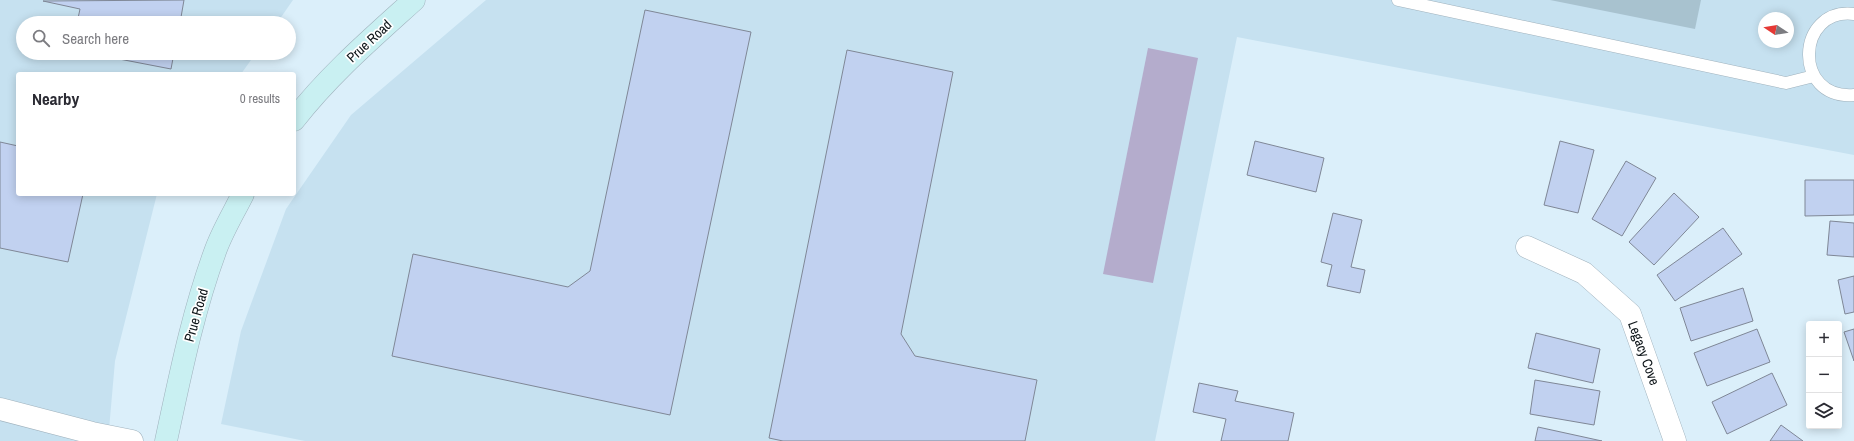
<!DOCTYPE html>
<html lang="en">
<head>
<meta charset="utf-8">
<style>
  body { margin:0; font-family:"Archivo Narrow",sans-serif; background:#f7f7f7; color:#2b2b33 }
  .controls { position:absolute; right:12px; bottom:12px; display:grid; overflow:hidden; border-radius:4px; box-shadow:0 2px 10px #0003 }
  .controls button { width:36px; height:36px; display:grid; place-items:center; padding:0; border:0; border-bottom:1px solid #e1e1e2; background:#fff; color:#2b2b33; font:20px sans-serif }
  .compass { position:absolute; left:1758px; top:12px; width:36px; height:36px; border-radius:50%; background:#fff; box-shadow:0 2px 10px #0003; rotate:282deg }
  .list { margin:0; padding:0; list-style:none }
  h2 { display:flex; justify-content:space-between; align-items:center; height:52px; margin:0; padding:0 16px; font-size:17px }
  h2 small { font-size:13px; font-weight:400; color:#7c7c81 }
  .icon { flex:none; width:22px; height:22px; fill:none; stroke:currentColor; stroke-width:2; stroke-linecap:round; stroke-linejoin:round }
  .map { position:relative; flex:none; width:1854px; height:441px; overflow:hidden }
  .search { position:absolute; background:#fff; box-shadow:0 2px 10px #0003; left:16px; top:16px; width:280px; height:44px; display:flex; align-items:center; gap:10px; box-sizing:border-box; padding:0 14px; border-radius:22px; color:#7c7c81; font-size:15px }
  .panel { position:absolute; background:#fff; box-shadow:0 2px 10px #0003; left:16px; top:72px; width:280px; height:124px; border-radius:4px }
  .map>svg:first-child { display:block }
  .built { fill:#c6e1f0; fill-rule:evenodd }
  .green { fill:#a8c2cf }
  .water { fill:#b4accc }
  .building { fill:#c1d1f0; stroke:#7f8796 }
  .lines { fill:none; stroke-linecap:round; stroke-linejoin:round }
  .lane-casing { stroke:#a0b2bd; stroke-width:13 }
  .street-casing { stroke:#a0b2bd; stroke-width:23 }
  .secondary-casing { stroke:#a0b2bd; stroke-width:23 }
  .lane { stroke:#fff; stroke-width:12 }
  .street { stroke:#fff; stroke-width:22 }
  .secondary { stroke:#c9f0f2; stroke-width:22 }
  .labels { text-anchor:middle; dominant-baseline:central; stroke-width:3.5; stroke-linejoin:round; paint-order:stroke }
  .street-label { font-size:14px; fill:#0e1519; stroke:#fff }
</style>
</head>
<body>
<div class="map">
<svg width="1854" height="441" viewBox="0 0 1854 441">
  <rect width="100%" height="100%" fill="#dbeffa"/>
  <path class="built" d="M 0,0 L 293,0 L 277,23 L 23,23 L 23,53 L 256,53 L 241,74 L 18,74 L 18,194 L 157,194 L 115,361 L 108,441 L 0,441 Z
    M 486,0 L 1854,0 L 1854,155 L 1237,37 L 1155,441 L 305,441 L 221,424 L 241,331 L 286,209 L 351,115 ZM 1764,18 L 1788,18 L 1788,42 L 1764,42 Z"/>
  <path class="green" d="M 1550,0 L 1701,0 L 1695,29 Z"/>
  <path class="water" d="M 1148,48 L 1198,58 L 1153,283 L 1103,274 Z"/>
  <path class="building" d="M 184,0 L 180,23 L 77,23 L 80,9 L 43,1 Z
    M 645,10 L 751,32 L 670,415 L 392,356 L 413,254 L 568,287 L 590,271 Z
    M 847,50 L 953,72 L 901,334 L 915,356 L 1037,380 L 1025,441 L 783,441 L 769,438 Z
    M 88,53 L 174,53 L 171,69 Z
    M 1255,141 L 1324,158 L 1316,192 L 1247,175 Z
    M 1560,141 L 1594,150 L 1578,213 L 1544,205 Z
    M 0,142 L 18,146 L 18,194 L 83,194 L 68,262 L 0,248 Z
    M 1626,161 L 1656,178 L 1622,236 L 1592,219 Z
    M 1805,180 L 1854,180 L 1854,215 L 1805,216 Z
    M 1674,193 L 1699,217 L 1654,265 L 1629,242 Z
    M 1333,213 L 1362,220 L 1351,267 L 1365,270 L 1360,293 L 1327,286 L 1332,265 L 1321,262 Z
    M 1830,221 L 1854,223 L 1854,257 L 1827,255 Z
    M 1723,228 L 1742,254 L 1675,301 L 1657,275 Z
    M 1854,276 L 1854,312 L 1845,314 L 1838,280 Z
    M 1743,288 L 1753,321 L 1691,341 L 1680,308 Z
    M 1757,329 L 1770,362 L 1707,386 L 1694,353 Z
    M 1854,329 L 1854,361 L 1844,332 Z
    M 1536,333 L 1600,349 L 1593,383 L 1528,368 Z
    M 1772,373 L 1787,405 L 1727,434 L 1712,402 Z
    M 1535,380 L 1600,391 L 1594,425 L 1530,414 Z
    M 1199,383 L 1238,391 L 1235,401 L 1294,413 L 1288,441 L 1221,441 L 1226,419 L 1193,412 Z
    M 1781,425 L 1803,441 L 1770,441 Z
    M 1538,427 L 1602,441 L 1535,441 Z"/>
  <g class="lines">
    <g class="lane-casing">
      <path id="lane" d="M 1398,0 L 1786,83 L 1814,76
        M 1854,14 C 1796,7 1792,100 1854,95"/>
    </g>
    <g class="street-casing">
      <path id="street" d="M 1527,247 L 1584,273 L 1630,314 L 1675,441
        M 0,409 L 92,433 L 132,441"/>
    </g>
    <g class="secondary-casing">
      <path id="secondary" d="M 294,120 C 329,75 372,38 414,0
        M 166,441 C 180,376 193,311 216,249 C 223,230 234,212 243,194"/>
    </g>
    <use href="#lane" class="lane"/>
    <use href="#street" class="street"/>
    <use href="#secondary" class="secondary"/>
  </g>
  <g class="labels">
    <g class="street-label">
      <text transform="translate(369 41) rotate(-43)">Prue Road</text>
      <text transform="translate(196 315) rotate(-74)">Prue Road</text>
      <text transform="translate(1644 353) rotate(70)">Legacy Cove</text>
    </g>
  </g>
</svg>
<div class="controls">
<button>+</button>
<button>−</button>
<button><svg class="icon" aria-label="layers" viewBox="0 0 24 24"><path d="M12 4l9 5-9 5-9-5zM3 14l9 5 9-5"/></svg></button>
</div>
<svg class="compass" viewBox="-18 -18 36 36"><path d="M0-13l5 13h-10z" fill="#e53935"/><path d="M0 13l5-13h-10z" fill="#7c7c81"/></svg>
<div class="search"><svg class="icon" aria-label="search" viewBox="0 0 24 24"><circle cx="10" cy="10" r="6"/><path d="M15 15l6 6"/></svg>Search here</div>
<section class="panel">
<h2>Nearby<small>0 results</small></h2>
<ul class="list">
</ul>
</section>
</div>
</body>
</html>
